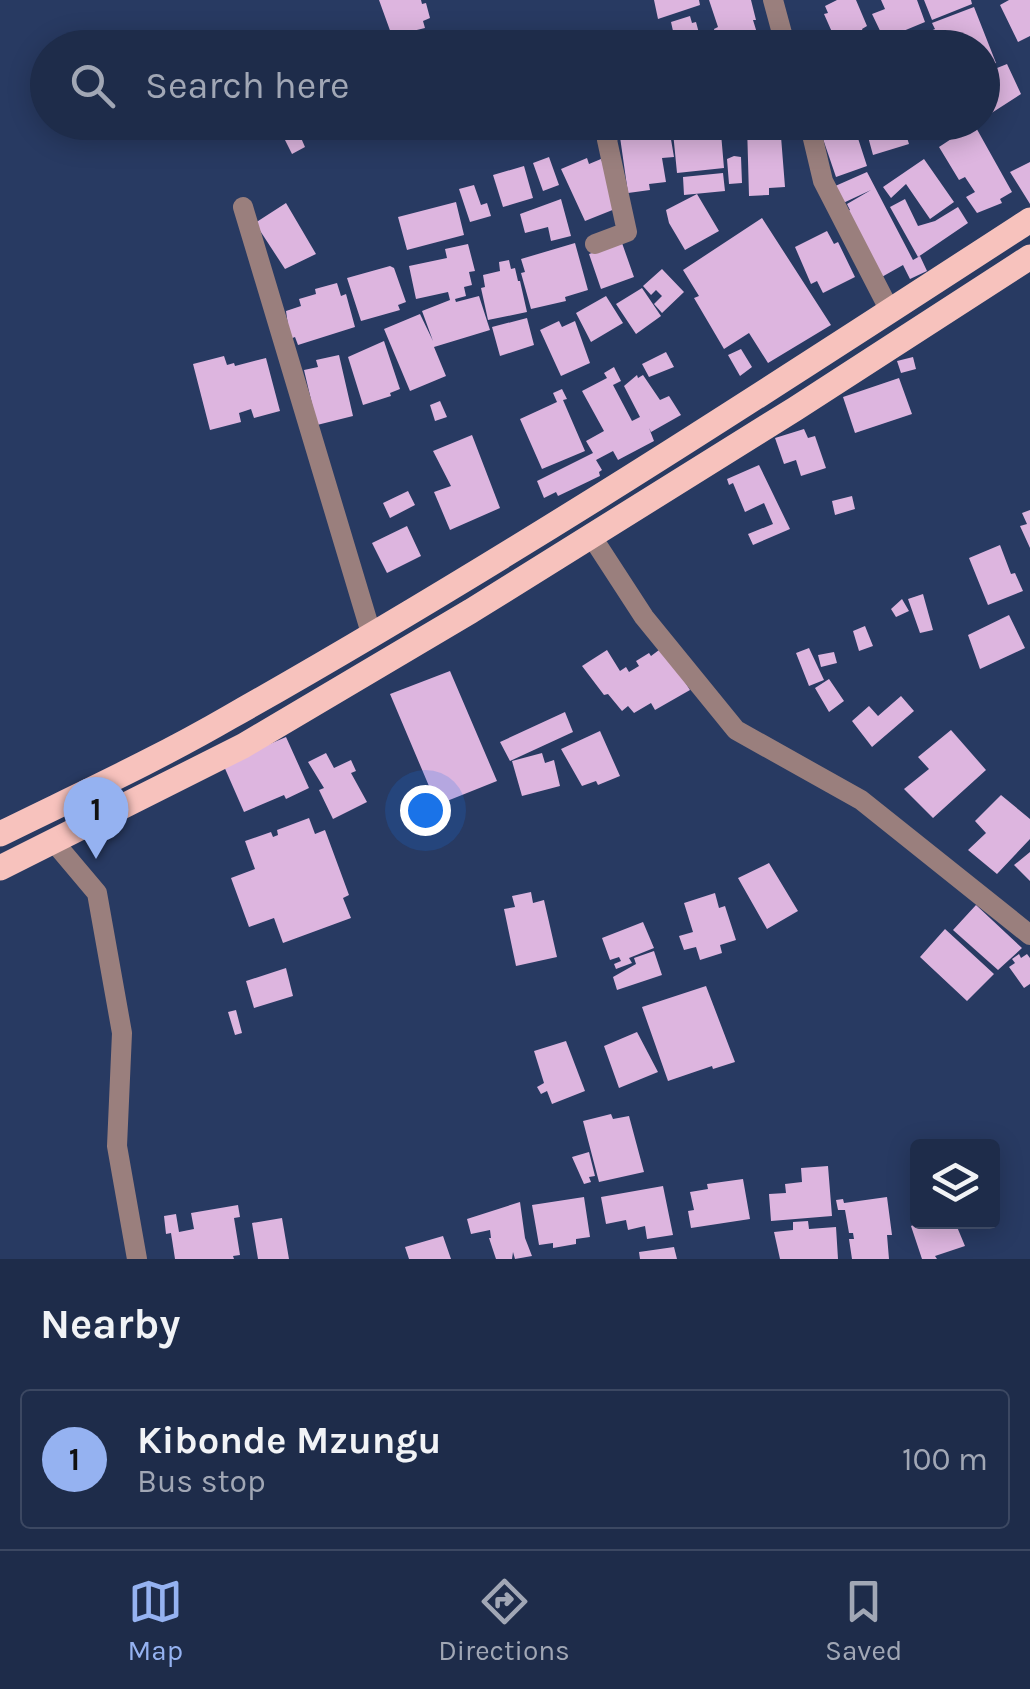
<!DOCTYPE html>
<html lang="en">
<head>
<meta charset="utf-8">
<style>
  body { margin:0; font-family:Karla,sans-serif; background:#2b3854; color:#f1f3f6 }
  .controls { position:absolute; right:30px; bottom:30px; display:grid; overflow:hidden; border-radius:10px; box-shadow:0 5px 25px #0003 }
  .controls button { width:90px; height:90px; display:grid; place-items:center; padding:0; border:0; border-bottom:2px solid #3c4862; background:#1e2c4a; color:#f1f3f6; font:50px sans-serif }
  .you { position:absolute; left:425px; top:810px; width:35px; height:35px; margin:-25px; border:8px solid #fff; border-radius:50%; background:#1a73e8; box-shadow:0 0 0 15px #1a73e833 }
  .badge { display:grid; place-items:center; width:65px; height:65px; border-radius:50%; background:#95b2f1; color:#111; font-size:32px; font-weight:700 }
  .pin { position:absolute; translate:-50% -82px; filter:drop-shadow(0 2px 5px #0008) }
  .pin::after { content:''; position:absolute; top:52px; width:35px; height:30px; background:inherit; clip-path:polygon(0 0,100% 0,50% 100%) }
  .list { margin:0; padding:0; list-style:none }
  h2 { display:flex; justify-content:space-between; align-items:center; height:130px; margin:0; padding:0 40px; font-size:42px }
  h2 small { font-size:32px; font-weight:400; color:#a1a7b5 }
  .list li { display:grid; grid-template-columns:65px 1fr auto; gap:30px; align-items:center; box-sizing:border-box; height:140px; margin:0 20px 20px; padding:0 20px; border:2px solid #3c4862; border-radius:10px }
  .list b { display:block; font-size:38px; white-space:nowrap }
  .list p { margin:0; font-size:32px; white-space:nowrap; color:#a1a7b5 }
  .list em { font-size:32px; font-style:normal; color:#a1a7b5 }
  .icon { flex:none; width:55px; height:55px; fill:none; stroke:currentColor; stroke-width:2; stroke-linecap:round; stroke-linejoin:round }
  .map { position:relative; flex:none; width:1030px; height:1259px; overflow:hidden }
  .search { position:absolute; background:#1e2c4a; box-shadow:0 5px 25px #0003; left:30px; right:30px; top:30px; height:110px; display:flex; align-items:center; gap:25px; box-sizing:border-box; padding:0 35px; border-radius:55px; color:#a1a7b5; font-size:38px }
  .sheet { height:290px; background:#1e2c4a }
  nav { display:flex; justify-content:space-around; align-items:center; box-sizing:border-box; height:140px; border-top:2px solid #3c4862; background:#1e2c4a; font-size:28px; color:#a1a7b5 }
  nav a { display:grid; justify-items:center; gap:5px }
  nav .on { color:#95b2f1 }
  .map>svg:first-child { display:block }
  .building { fill:#ddb5df }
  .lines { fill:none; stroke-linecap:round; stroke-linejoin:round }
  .street { stroke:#9a7f7d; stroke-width:20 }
  .primary { stroke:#f7c2bd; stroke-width:25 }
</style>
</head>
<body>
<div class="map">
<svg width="1030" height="1259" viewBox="0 0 1030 1259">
  <rect width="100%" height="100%" fill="#283a62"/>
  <path class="building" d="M 379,0 L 421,0 L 422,4 L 426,3 L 430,18 L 423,21 L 425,28 L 392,36 Z
    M 654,0 L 699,0 L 700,5 L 658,19 Z
    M 709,0 L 751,0 L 756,20 L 753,20 L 757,33 L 753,38 L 718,45 L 714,29 L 718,27 Z
    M 837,0 L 856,0 L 867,26 L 862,29 L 865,38 L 856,44 L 857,48 L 839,48 L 824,14 L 828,13 L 825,6 Z
    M 881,0 L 917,0 L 925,22 L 884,39 L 872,14 L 885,9 Z
    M 924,0 L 971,0 L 972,4 L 932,20 Z
    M 1009,0 L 1030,0 L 1030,36 L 1018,42 L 1000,5 Z
    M 974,7 L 996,63 L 982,68 L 982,48 L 892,48 L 935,29 L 932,23 Z
    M 690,16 L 692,23 L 696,22 L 703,48 L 663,48 L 659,35 L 673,31 L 671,22 Z
    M 624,31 L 631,48 L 584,48 L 584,47 Z
    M 1007,64 L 1021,94 L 990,114 L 988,110 L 982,113 L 982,74 Z
    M 639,122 L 668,122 L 674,157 L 662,158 L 666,182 L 649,184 L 650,190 L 628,193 L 619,130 L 640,126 Z
    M 672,122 L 720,122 L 724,168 L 677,173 Z
    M 864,122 L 902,122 L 909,144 L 873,155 Z
    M 919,122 L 961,122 L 935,135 L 929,124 L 921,127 Z
    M 780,124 L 785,187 L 769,188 L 769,195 L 749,196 L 747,125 Z
    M 974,124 L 1012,192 L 1000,199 L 1002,203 L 977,213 L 966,197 L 975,192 L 965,177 L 959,180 L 939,147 Z
    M 854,126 L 867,166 L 836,177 L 822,136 Z
    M 298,131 L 305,147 L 292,154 L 284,138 Z
    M 734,156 L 741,157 L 742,183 L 729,184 L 727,159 Z
    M 549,157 L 559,185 L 543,191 L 533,163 Z
    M 587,158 L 589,164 L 601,159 L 620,207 L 585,221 L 561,169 Z
    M 924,159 L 954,202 L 930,219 L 906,184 L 891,198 L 883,187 Z
    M 1030,162 L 1030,204 L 1010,172 Z
    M 524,166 L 533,198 L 503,207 L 493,175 Z
    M 867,172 L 913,260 L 920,256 L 927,271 L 910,279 L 903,265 L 880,278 L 845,212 L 850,210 L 847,204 L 871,190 L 841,204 L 833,187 Z
    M 723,173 L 725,191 L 684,195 L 683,177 Z
    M 474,185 L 481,205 L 487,203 L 491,216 L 470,222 L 459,189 Z
    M 697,194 L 719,231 L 685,250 L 669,223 L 666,210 Z
    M 561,199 L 571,236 L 551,241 L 548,227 L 525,233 L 520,214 Z
    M 905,199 L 918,226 L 935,221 L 958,207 L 968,223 L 918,257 L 890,207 Z
    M 456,202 L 464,235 L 407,250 L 398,217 Z
    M 286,203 L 316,254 L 285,269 L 255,223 Z
    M 762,218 L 831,325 L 768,363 L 749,333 L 724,349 L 694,298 L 699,296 L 683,270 Z
    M 827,231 L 834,244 L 838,242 L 855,277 L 823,293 L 817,281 L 811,284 L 795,247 Z
    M 575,243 L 588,290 L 565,297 L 566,301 L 531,309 L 521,273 L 525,272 L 521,259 Z
    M 622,243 L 634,277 L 601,289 L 589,254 Z
    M 468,244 L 475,271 L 469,272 L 472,285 L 464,287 L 466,296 L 455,299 L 456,302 L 479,296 L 490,330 L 434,347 L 446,376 L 410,391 L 384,329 L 420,314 L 433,341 L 422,311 L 450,300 L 448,292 L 416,299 L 409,266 L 447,258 L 445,249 Z
    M 509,260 L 511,269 L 515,268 L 518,281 L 520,281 L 527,312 L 488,320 L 481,288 L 485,287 L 483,275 L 500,271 L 499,262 Z
    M 390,266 L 394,268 L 406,302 L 398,305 L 400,310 L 361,321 L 347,278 Z
    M 662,269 L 684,292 L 662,313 L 654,304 L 662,296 L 656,290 L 651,295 L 643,286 Z
    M 337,283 L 341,296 L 346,294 L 355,327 L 298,345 L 295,337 L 290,339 L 286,311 L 301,306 L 299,299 L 316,294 L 315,289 Z
    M 642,288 L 661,316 L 636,334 L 616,304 Z
    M 606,296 L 623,323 L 591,342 L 576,313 Z
    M 527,318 L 534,345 L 500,356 L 492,327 Z
    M 559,321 L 562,327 L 575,321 L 590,363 L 561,376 L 540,330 Z
    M 384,341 L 400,389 L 390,393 L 391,396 L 363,405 L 348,357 Z
    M 741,349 L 752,367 L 740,376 L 728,355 Z
    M 666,352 L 674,367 L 649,377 L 642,364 Z
    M 339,355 L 353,416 L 317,425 L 304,370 L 318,367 L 316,360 Z
    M 224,356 L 227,365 L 234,363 L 235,366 L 266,358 L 280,411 L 254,418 L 251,409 L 239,413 L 241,422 L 210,430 L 193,364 Z
    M 913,357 L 916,369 L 901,373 L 897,361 Z
    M 614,367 L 621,381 L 613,385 L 632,421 L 640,417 L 624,386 L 637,375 L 638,378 L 643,375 L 660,400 L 669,396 L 681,415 L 651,432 L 649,428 L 654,441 L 618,460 L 613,451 L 596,460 L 602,470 L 599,472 L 600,476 L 558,496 L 556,492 L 544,498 L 537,481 L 593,453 L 586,441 L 604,431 L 582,391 L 607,378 L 604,373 Z
    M 899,378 L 912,414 L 855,433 L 843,397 Z
    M 562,389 L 567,399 L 563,400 L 585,451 L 542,469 L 520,419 L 557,402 L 553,393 Z
    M 440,401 L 447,417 L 435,421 L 430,405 Z
    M 804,429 L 808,438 L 815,436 L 826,468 L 801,476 L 796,460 L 784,464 L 775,438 Z
    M 472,435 L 500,508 L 450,530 L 434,492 L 451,486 L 433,451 Z
    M 759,465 L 790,529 L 753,545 L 748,534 L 773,524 L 764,503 L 745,512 L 733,483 L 729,485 L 727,479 Z
    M 408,491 L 415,505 L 390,518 L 383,503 Z
    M 852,496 L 855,509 L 835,515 L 832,501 Z
    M 1030,510 L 1030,548 L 1020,526 L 1027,524 L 1022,513 Z
    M 407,526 L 421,556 L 387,573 L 372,543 Z
    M 1000,545 L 1011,574 L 1015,573 L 1023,591 L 988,605 L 969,558 Z
    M 923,594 L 933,630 L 920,633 L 908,599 Z
    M 902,599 L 909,611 L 896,617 L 891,609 Z
    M 1009,615 L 1025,648 L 980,669 L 968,635 Z
    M 865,626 L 873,646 L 859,651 L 853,631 Z
    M 663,647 L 690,690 L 655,710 L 651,703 L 634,713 L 628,706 L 622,711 L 608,694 L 604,695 L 582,666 L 607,650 L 620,671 L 626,667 L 629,672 L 639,666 L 636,661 L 649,653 L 651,656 Z
    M 809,648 L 824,680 L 809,686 L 796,653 Z
    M 834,652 L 837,663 L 821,667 L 818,655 Z
    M 450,671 L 497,781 L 437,805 L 390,694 Z
    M 829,679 L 844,701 L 829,712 L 815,688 Z
    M 901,696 L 914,711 L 872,747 L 852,721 L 869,706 L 878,716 Z
    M 565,712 L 573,732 L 510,761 L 500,742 Z
    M 951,730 L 986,770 L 933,818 L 904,789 L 929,769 L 918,757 Z
    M 600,731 L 620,776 L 598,785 L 596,781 L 582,786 L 561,749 Z
    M 286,737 L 309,788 L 286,799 L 284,795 L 244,812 L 223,764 Z
    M 326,753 L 334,768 L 351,760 L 356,771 L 351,773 L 367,802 L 333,819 L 319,790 L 324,788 L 308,762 Z
    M 542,753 L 545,763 L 554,760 L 560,786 L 522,796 L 512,761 Z
    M 1001,795 L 1030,819 L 1030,839 L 997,874 L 968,850 L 986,833 L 975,821 Z
    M 309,818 L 315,834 L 325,830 L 349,895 L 343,898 L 351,918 L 283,943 L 274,918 L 249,927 L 231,878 L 255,869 L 245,841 L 271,832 L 273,837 L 278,835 L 277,830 Z
    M 1030,852 L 1030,881 L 1014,865 Z
    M 769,863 L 798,911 L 767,929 L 738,878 Z
    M 531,892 L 533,903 L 544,900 L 557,957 L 516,966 L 504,909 L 515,907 L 512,896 Z
    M 715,893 L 719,908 L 725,906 L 736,940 L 720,945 L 722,953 L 700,960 L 696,947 L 684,950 L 679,936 L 693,932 L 684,903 Z
    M 976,905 L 1022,948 L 998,970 L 953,930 Z
    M 643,922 L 654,948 L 629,958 L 632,963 L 616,969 L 614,964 L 621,961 L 619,957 L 610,960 L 602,938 Z
    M 945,929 L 994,974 L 967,1001 L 920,957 Z
    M 654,951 L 662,975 L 617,990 L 613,977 L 636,964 L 634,958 Z
    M 1019,954 L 1021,958 L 1027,954 L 1030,958 L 1030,984 L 1024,988 L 1009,967 L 1015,963 L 1012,959 Z
    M 286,968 L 293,996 L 254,1008 L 246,981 Z
    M 706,986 L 735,1062 L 713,1069 L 712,1066 L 668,1081 L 642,1007 Z
    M 236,1010 L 242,1033 L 235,1035 L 228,1012 Z
    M 637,1032 L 658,1072 L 619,1088 L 604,1046 Z
    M 566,1041 L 585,1091 L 552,1104 L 547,1091 L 541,1094 L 537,1087 L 544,1083 L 534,1051 Z
    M 611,1114 L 613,1119 L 629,1116 L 644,1172 L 599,1182 L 583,1121 Z
    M 589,1152 L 595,1176 L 589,1177 L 591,1182 L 584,1184 L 572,1157 Z
    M 828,1166 L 832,1216 L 771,1221 L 769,1194 L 786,1193 L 785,1184 L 802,1182 L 801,1168 Z
    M 743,1179 L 750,1219 L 691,1228 L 688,1211 L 694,1210 L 690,1192 L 708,1189 L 707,1184 Z
    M 663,1186 L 673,1235 L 647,1239 L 645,1226 L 628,1230 L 626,1220 L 606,1224 L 601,1197 Z
    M 584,1197 L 590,1237 L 576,1239 L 576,1244 L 553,1248 L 553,1243 L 539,1245 L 532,1205 Z
    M 887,1197 L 892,1235 L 887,1235 L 889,1259 L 852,1259 L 849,1239 L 854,1239 L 853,1233 L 849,1233 L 845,1210 L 838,1210 L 836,1200 L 843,1199 L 844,1203 Z
    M 520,1202 L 525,1238 L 532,1256 L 515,1259 L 513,1252 L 512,1259 L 496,1259 L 489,1238 L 491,1238 L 490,1230 L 471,1234 L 467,1219 Z
    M 238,1205 L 240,1217 L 234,1218 L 240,1255 L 233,1256 L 234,1259 L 175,1259 L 171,1233 L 166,1234 L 164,1216 L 176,1214 L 179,1232 L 194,1229 L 191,1213 Z
    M 282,1218 L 289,1259 L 258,1259 L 252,1223 Z
    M 808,1221 L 809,1229 L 836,1227 L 838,1259 L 780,1259 L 774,1232 L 793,1230 L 793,1222 Z
    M 920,1222 L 955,1222 L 965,1246 L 935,1256 L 937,1259 L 922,1259 L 911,1226 Z
    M 443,1236 L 451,1259 L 409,1259 L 405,1247 Z
    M 674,1247 L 677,1259 L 640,1259 L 639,1252 Z"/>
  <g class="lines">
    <path class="street" d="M 773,0 L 786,48
      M 809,122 L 823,181 L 890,311
      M 243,207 L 371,633
      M 595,244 L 627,232 L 607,140 L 614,122
      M 592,537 L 644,617 L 736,730 L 861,800 L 1030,935
      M 54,842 L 97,893 L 122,1033 L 117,1146 L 137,1259"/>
    <path class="primary" d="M 0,834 C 77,796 156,760 230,717 C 503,563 767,391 1030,220
      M 0,868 L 243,746 L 471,611 L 795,409 L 1030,257"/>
  </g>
</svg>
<div class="controls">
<button><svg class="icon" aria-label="layers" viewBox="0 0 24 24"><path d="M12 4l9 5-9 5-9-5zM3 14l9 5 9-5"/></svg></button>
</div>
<div class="you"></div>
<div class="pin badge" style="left:96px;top:859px">1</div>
<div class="search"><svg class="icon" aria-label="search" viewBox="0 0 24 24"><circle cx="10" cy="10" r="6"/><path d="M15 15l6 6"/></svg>Search here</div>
</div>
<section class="sheet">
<h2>Nearby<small></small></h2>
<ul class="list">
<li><span class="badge">1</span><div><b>Kibonde Mzungu</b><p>Bus stop</p></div><em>100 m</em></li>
</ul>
</section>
<nav>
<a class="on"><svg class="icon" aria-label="map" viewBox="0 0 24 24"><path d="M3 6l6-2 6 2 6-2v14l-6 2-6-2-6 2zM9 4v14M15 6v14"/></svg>Map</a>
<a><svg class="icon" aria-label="directions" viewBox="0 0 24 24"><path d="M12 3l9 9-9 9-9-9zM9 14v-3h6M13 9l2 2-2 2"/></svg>Directions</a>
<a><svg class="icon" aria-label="saved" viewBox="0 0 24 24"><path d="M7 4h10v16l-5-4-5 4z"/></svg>Saved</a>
</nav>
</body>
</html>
